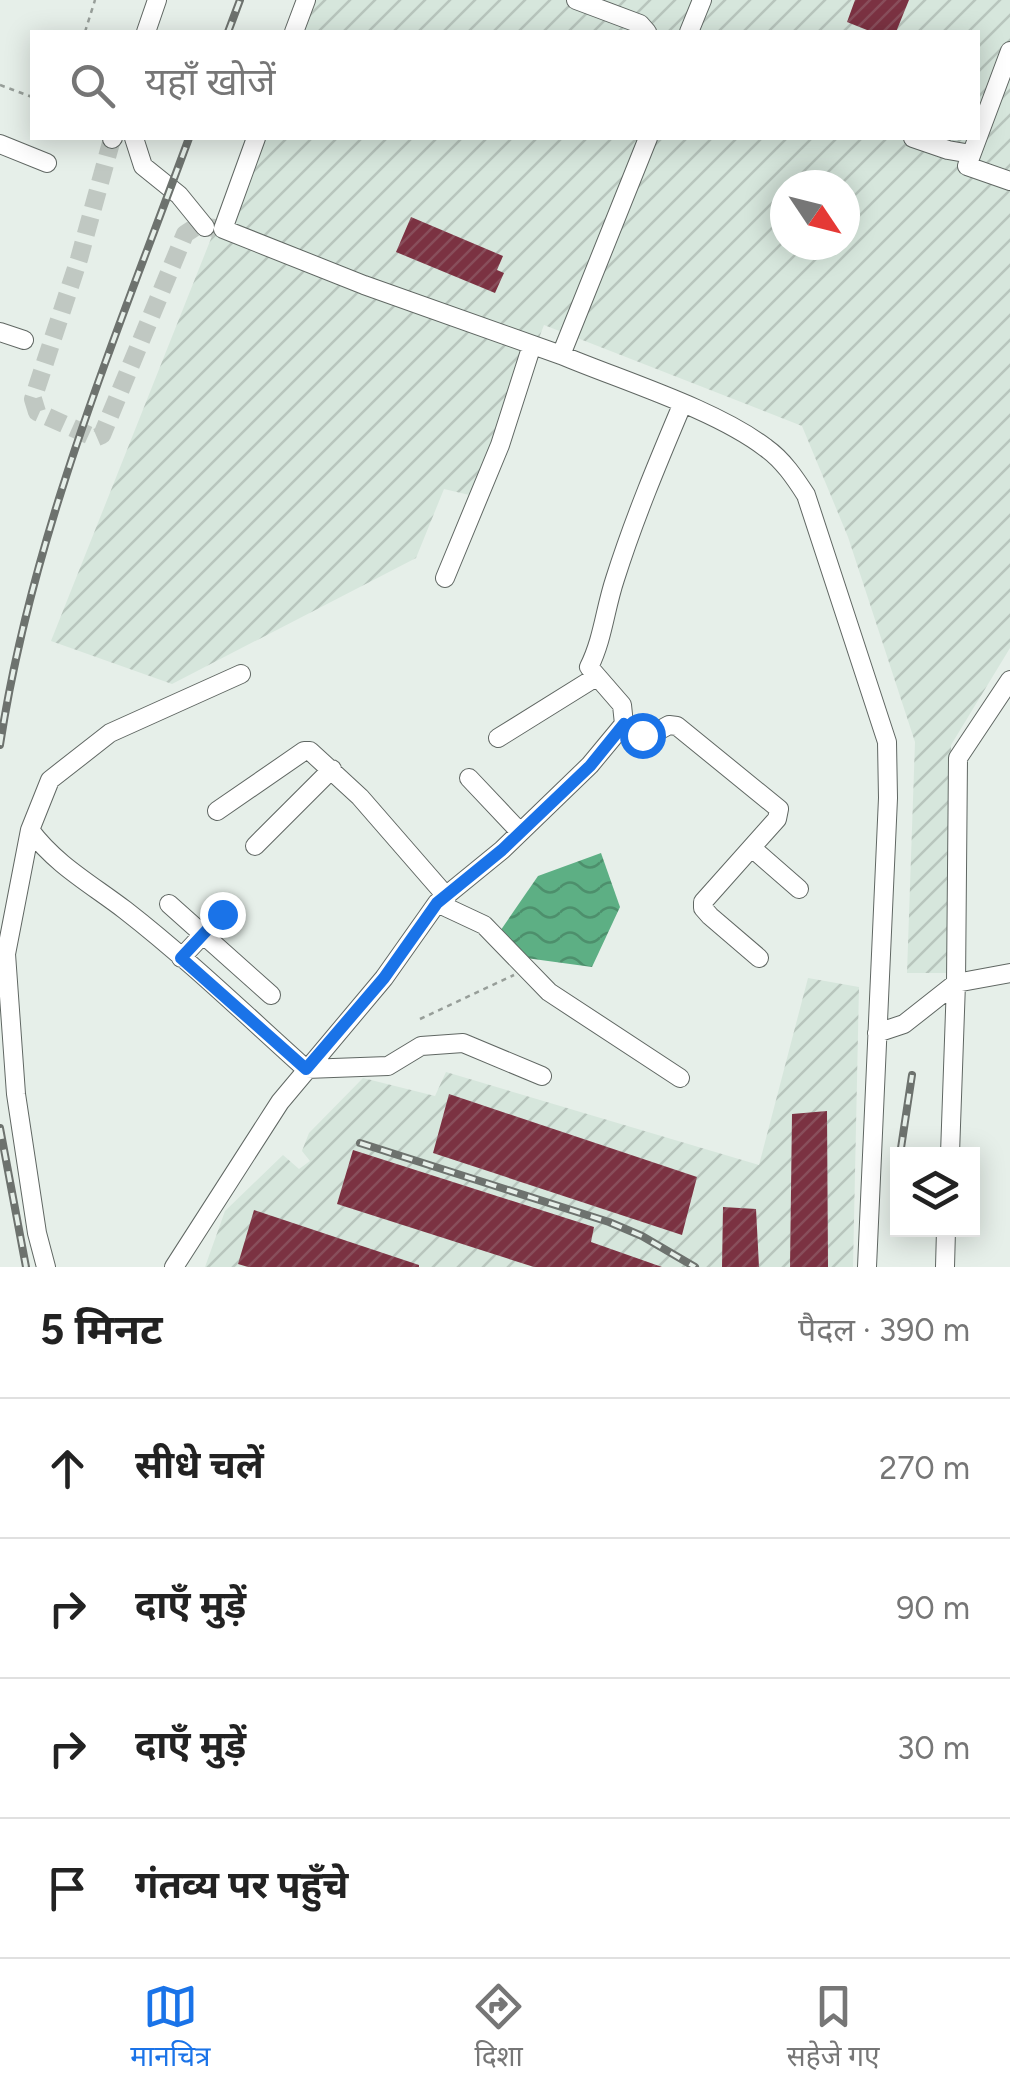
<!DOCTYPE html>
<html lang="hi">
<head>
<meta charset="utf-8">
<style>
  body { margin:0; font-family:Figtree,"Noto Sans Devanagari",sans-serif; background:#f6f6f6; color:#222 }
  .controls { position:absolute; right:30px; bottom:30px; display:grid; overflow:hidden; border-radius:0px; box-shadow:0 5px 25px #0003 }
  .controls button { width:90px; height:90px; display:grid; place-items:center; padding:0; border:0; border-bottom:2px solid #e0e0e0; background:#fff; color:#222; font:50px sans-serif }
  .compass { position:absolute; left:770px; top:170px; width:90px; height:90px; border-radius:50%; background:#fff; box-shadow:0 5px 25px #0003; rotate:125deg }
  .stop { position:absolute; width:30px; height:30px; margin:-22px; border:8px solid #1a73e8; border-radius:50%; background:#fff }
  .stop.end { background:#1a73e8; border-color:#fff; box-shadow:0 2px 10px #0008 }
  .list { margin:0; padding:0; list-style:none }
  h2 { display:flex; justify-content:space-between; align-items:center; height:130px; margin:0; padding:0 40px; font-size:42px }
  h2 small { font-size:32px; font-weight:400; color:#767676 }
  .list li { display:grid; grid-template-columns:65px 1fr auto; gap:30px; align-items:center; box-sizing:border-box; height:140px; padding:0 40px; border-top:2px solid #e0e0e0 }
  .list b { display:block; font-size:38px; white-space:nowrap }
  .list em { font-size:32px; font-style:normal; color:#767676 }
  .icon { flex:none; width:55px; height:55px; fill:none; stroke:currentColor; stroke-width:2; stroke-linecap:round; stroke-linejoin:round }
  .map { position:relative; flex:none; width:1010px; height:1267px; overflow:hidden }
  .search { position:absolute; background:#fff; box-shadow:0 5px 25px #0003; left:30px; right:30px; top:30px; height:110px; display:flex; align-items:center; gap:25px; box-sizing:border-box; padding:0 35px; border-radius:0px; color:#767676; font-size:38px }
  .sheet { height:690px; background:#fff }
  nav { display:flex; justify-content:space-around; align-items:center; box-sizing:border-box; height:140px; border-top:2px solid #e0e0e0; background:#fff; font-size:28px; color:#767676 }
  nav a { display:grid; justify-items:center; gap:5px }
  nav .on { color:#1a73e8 }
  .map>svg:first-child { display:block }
  .industrial { fill:url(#industrial-furrows); fill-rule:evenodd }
  .water { fill:url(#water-waves) }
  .building { fill:url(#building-hatch) }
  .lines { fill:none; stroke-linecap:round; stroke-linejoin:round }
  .minor-tunnel { stroke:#c0c8c2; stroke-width:18; stroke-dasharray:18 9; stroke-linecap:butt }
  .minor-casing { stroke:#606763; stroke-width:20 }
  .path { stroke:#979e99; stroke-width:2.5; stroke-dasharray:5 5; stroke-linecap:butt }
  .minor { stroke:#fff; stroke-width:18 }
  .rail-casing { stroke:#6d726e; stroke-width:8 }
  .rail { stroke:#e6efe9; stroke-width:4; stroke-dasharray:11; stroke-linecap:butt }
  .route { stroke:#1a73e8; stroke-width:12 }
</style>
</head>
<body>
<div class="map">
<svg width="1010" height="1267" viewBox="0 0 1010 1267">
  <defs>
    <pattern id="industrial-furrows" width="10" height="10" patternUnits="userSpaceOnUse" patternTransform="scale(2.5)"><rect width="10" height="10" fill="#d6e6dc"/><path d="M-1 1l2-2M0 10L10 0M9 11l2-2" fill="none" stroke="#b8c5bd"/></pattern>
    <pattern id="water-waves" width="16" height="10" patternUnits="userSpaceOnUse" patternTransform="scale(2.5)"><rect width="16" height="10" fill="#5daf84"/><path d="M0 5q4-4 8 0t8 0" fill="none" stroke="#4d8f6c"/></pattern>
    <pattern id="building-hatch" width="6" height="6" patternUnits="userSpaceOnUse" patternTransform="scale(2.5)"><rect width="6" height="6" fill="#7b3242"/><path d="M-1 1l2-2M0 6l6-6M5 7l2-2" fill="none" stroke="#884e5b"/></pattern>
  </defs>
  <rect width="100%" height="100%" fill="#e6efe9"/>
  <path class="industrial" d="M 306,0 L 1010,0 L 1010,648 L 951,745 L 950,973 L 907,973 L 915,742 L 848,537 L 802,426 L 544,325 L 478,497 L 444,489 L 416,558 L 172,684 L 51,641 L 251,138 L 978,138 L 978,32 L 293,32 ZM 785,185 L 845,185 L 845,245 L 785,245 Z
    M 808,978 L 859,987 L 853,1267 L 205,1267 L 225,1211 L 283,1155 L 299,1169 L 310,1161 L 302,1151 L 309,1133 L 363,1078 L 435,1096 L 446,1072 L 759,1165 Z"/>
  <path class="water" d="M 601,853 L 620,907 L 592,967 L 526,958 L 496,937 L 538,876 Z"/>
  <path class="building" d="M 855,0 L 909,0 L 896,32 L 872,32 L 847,22 Z
    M 411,217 L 503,256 L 497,270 L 504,273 L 495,293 L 396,252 Z
    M 449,1094 L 697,1177 L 682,1235 L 433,1153 Z
    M 827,1111 L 828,1267 L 790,1267 L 792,1114 Z
    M 353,1150 L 594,1227 L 591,1242 L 662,1267 L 534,1267 L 337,1204 Z
    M 723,1207 L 756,1209 L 759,1267 L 722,1267 Z
    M 254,1210 L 419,1265 L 419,1267 L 248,1267 L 238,1264 Z"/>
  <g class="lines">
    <path class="minor-tunnel" d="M 112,139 L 79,259 L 33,399 L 37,412 L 95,438 L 102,435 L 185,234 L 197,226 L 215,228"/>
    <g class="minor-casing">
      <path id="minor" d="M 576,0 L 640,24 L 647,32
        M 146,32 L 157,0
        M 294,32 L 306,0
        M 689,32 L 702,0
        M 1010,51 L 967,166 L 1010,181
        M 134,138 L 143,166 L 179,195 L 205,227
        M 256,138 L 223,229 L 364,285 L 561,355
        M 648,138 L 561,355 C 623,381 715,409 766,448 C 783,460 795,478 806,495 L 887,742 L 888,798 L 867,1267
        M 913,138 L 948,150 L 971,154
        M 112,139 L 113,138
        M 0,144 L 47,163
        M 0,332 L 24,340
        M 445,578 L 500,445 L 532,345
        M 624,724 L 647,737 L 669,725 L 677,726 L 779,809 L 777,819 L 703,902 L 703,908 L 710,916 L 759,958
        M 498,738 L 596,677
        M 469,778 L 520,832
        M 217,811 L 304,751 L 310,751 L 360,797 L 447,897
        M 30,830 C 56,865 91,884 125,910 C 188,959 247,1016 306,1069 L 388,1066 L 421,1046 L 463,1043 L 542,1076
        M 255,846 L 332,769
        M 752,848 L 799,889
        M 437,903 L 484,925 L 549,992 L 680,1078
        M 169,904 L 271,995
        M 181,958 L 222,914
        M 877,1033 L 904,1024 L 956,983 L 1010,973
        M 950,1154 L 956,983 L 958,758 L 1010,680
        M 46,1267 L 37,1233 L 16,1094 L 6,954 L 30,830 L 50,780 L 110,733 L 241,674
        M 174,1267 L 280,1102 L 384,978 L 437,903 L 502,850 L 590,765 L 624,724 L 622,705 L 589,667 C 603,639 605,609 615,579 C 634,519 658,462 682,405
        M 945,1267 L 946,1230"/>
    </g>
    <path class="path" d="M 85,32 L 95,0
      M 0,85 L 32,97
      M 420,1019 L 514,975"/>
    <use href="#minor" class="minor"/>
    <g class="rail-casing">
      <path id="rail" d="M 228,32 L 240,0
        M 0,745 C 32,534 116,337 189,138
        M 0,1128 L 26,1267
        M 360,1143 L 609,1222 L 642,1236 L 695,1267
        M 901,1148 L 912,1075"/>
    </g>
    <use href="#rail" class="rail"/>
  </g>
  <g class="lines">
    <path class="route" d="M 222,914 L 181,958 L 306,1069 L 384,978 L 437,903 L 502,850 L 590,766 L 624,724 L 642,735"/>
  </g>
</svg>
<div class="controls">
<button><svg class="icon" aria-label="layers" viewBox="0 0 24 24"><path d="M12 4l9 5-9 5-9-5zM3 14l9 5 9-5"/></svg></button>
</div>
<svg class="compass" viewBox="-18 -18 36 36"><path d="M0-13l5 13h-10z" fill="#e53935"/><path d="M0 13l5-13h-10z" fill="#767676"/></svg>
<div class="stop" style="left:642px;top:735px"></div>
<div class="stop end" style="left:222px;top:914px"></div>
<div class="search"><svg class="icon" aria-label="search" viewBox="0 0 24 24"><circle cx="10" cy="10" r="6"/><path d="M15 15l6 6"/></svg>यहाँ खोजें</div>
</div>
<section class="sheet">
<h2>5 मिनट<small>पैदल · 390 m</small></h2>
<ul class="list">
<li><svg class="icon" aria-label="ahead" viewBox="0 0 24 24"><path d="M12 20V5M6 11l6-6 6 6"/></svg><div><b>सीधे चलें</b></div><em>270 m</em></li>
<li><svg class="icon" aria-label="right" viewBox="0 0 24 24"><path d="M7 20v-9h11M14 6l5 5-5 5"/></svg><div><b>दाएँ मुड़ें</b></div><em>90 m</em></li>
<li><svg class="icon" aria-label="right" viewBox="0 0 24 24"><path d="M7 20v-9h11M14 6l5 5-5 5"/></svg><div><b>दाएँ मुड़ें</b></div><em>30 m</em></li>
<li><svg class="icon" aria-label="arrive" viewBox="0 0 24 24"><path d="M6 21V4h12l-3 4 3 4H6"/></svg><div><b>गंतव्य पर पहुँचे</b></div></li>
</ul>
</section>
<nav>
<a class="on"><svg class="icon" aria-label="map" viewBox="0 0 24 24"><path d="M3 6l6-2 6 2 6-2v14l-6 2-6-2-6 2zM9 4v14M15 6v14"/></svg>मानचित्र</a>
<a><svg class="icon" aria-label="directions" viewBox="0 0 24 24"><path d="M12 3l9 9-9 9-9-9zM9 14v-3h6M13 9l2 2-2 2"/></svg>दिशा</a>
<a><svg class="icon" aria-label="saved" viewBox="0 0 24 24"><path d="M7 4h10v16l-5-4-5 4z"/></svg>सहेजे गए</a>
</nav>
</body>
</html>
